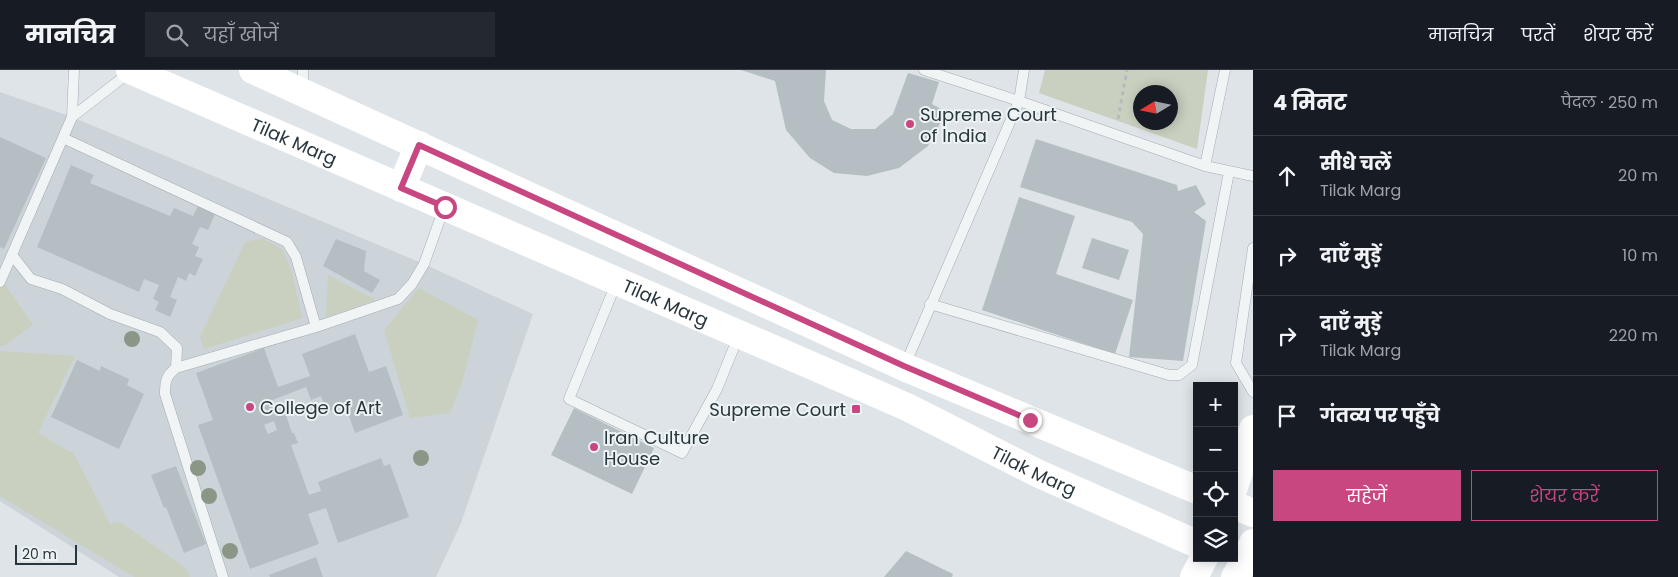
<!DOCTYPE html>
<html lang="hi">
<head>
<meta charset="utf-8">
<style>
  body { margin:0; font-family:Poppins,"Noto Sans Devanagari",sans-serif; background:#242831; color:#f1f3f6 }
  .controls { position:absolute; right:15px; bottom:15px; display:grid; overflow:hidden; border-radius:0px; box-shadow:0 2px 12px #0003 }
  .controls button { width:45px; height:45px; display:grid; place-items:center; padding:0; border:0; border-bottom:1px solid #363941; background:#171b24; color:#f1f3f6; font:25px sans-serif }
  .compass { position:absolute; left:1133px; top:15px; width:45px; height:45px; border-radius:50%; background:#171b24; box-shadow:0 2px 12px #0003; rotate:260deg }
  .scale { position:absolute; left:15px; bottom:12px; width:62px; box-sizing:border-box; padding-left:5px; border:2px solid #28363d; border-top:0; font-size:14px; line-height:18px; white-space:nowrap; color:#28363d; -webkit-text-stroke:4px #edf3f5; paint-order:stroke }
  .stop { position:absolute; width:15px; height:15px; margin:-11px; border:4px solid #c84781; border-radius:50%; background:#fff }
  .stop.end { background:#c84781; border-color:#fff; box-shadow:0 1px 5px #0008 }
  .list { margin:0; padding:0; list-style:none }
  h2 { display:flex; justify-content:space-between; align-items:center; height:65px; margin:0; padding:0 20px; font-size:21px }
  h2 small { font-size:16px; font-weight:400; color:#9ea1a6 }
  .list li { display:grid; grid-template-columns:32px 1fr auto; gap:15px; align-items:center; box-sizing:border-box; height:80px; padding:0 20px; border-top:1px solid #363941 }
  .list b { display:block; font-size:19px; white-space:nowrap }
  .list p { margin:0; font-size:16px; white-space:nowrap; color:#9ea1a6 }
  .list em { font-size:16px; font-style:normal; color:#9ea1a6 }
  .actions { display:flex; gap:10px; padding:15px 20px }
  .actions a { flex:1; padding:11px 0; border:1px solid #c84781; border-radius:0px; text-align:center; font-size:18px; color:#c84781 }
  .actions .main { background:#c84781; color:#fff }
  .icon { flex:none; width:28px; height:28px; fill:none; stroke:currentColor; stroke-width:2; stroke-linecap:round; stroke-linejoin:round }
  .map { position:relative; flex:none; width:1253px; height:507px; overflow:hidden }
  header { display:flex; align-items:center; gap:30px; box-sizing:border-box; height:70px; padding:0 25px; background:#171b24; border-bottom:1px solid #363941 }
  header strong { font-size:24px }
  nav { display:flex; gap:28px; margin-inline-start:auto; font-size:18px }
  .search { width:350px; height:45px; background:#242831; display:flex; align-items:center; gap:12px; box-sizing:border-box; padding:0 18px; border-radius:0px; color:#9ea1a6; font-size:19px }
  main { display:flex }
  aside { flex:1; background:#171b24 }
  .map>svg:first-child { display:block }
  .built { fill:#ccd4d9 }
  .green { fill:#c9d0bf; fill-rule:evenodd }
  .building { fill:#b5bfc3; fill-rule:evenodd }
  .lines { fill:none; stroke-linecap:round; stroke-linejoin:round }
  .lane-casing { stroke:#a4acb1; stroke-width:11 }
  .path { stroke:#b4bbbe; stroke-width:3; stroke-dasharray:4 4; stroke-linecap:butt }
  .lane { stroke:#f0f4f5; stroke-width:10 }
  .secondary { stroke:#fff; stroke-width:28 }
  .tree { fill:#8a9786 }
  .route { stroke:#c84781; stroke-width:6 }
  .poi-dot { fill:#c84781; stroke:#edf3f5; stroke-width:2 }
  .labels { text-anchor:middle; dominant-baseline:central; stroke-width:4; stroke-linejoin:round; paint-order:stroke }
  .poi-label { font-size:18px; fill:#28363d; stroke:#edf3f5; text-anchor:start }
  .street-label { font-size:18px; fill:#28363d; stroke:#edf3f5 }
</style>
</head>
<body>
<header>
<strong>मानचित्र</strong>
<div class="search"><svg class="icon" aria-label="search" viewBox="0 0 24 24"><circle cx="10" cy="10" r="6"/><path d="M15 15l6 6"/></svg>यहाँ खोजें</div>
<nav><a>मानचित्र</a><a>परतें</a><a>शेयर करें</a></nav>
</header>
<main>
<div class="map">
<svg width="1253" height="507" viewBox="0 0 1253 507">
  <rect width="100%" height="100%" fill="#dee4e7"/>
  <path class="built" d="M 0,22 L 72,47 L 424,194 L 533,244 L 461,453 L 436,507 L 119,507 L 0,431 Z"/>
  <path class="green" d="M 1045,0 L 1208,0 L 1197,79 L 1039,23 ZM 1140,22 L 1170,22 L 1170,52 L 1140,52 Z
    M 262,168 L 282,179 L 292,202 L 302,248 L 204,279 L 200,267 L 245,172 Z
    M 328,205 L 376,230 L 326,247 Z
    M 0,207 L 33,255 L 2,277 L 0,275 Z
    M 419,218 L 478,250 L 462,313 L 450,343 L 410,348 L 384,260 Z
    M 0,281 L 75,286 L 38,363 L 74,384 L 110,454 L 120,452 L 186,498 L 190,507 L 134,507 L 0,426 Z"/>
  <path class="building" d="M 741,0 L 826,0 L 824,31 L 832,50 L 851,59 L 875,59 L 893,44 L 908,3 L 939,12 L 932,34 L 946,42 L 928,76 L 899,98 L 867,106 L 834,103 L 810,88 L 786,60 L 775,11 Z
    M 0,67 L 46,88 L 4,179 L 0,177 Z
    M 1036,69 L 1177,115 L 1178,121 L 1196,115 L 1206,134 L 1194,142 L 1206,151 L 1183,291 L 1129,287 L 1143,164 L 1132,152 L 1020,117 Z
    M 71,95 L 94,105 L 90,113 L 170,146 L 174,138 L 193,146 L 198,136 L 215,144 L 208,160 L 200,157 L 192,174 L 199,177 L 195,186 L 203,189 L 195,206 L 189,203 L 186,211 L 178,207 L 170,227 L 177,230 L 170,247 L 155,240 L 159,232 L 153,229 L 159,215 L 144,209 L 139,222 L 37,177 Z
    M 1019,127 L 1075,146 L 1056,204 L 1133,230 L 1115,284 L 982,240 Z
    M 1092,168 L 1129,180 L 1119,210 L 1082,198 Z
    M 336,169 L 366,181 L 364,201 L 380,210 L 372,223 L 323,196 Z
    M 355,264 L 369,302 L 386,296 L 403,345 L 355,363 L 345,335 L 326,342 L 321,326 L 311,330 L 306,317 L 270,331 L 274,342 L 284,339 L 292,363 L 294,363 L 298,373 L 291,375 L 309,425 L 321,421 L 318,412 L 381,388 L 384,396 L 390,394 L 409,447 L 338,473 L 326,438 L 308,444 L 319,474 L 250,499 L 198,355 L 213,350 L 196,303 L 264,278 L 278,317 L 310,306 L 302,284 ZM 274,351 L 277,360 L 268,364 L 264,355 Z
    M 77,290 L 100,301 L 101,296 L 129,309 L 127,315 L 144,324 L 119,379 L 51,347 Z
    M 574,338 L 654,378 L 632,424 L 551,385 Z
    M 176,396 L 206,474 L 184,483 L 166,437 L 164,438 L 151,405 Z
    M 906,481 L 953,504 L 952,507 L 884,507 Z
    M 316,487 L 323,507 L 270,507 L 269,505 Z"/>
  <g class="lines">
    <g class="lane-casing">
      <path id="lane" d="M 74,0 L 72,47 L 130,2
        M 924,0 L 1019,31 L 1205,96 L 1253,106
        M 303,21 L 303,0
        M 63,68 L 287,172 L 296,187 L 316,257
        M 1205,96 L 1225,0
        M 1253,178 L 1236,293 L 1253,322
        M 12,185 L 31,209 L 62,219 L 110,244 L 160,262 L 177,278 L 176,298
        M 617,211 L 569,329 L 682,383 L 717,319 L 739,265
        M 0,212 L 72,47
        M 930,234 L 1169,305 L 1179,305 L 1192,295 L 1229,102
        M 905,295 L 1019,31 L 1024,0
        M 223,507 L 165,324 C 165,311 166,306 176,298 L 316,257 L 398,229 L 412,214 L 424,194 L 444,138"/>
    </g>
    <path class="path" d="M 1118,49 L 1127,0"/>
    <use href="#lane" class="lane"/>
    <g class="secondary">
      <path id="s1" d="M 130,0 L 907,337 L 1037,403 L 1197,474"/>
      <path d="M 253,0 L 904,297 L 1197,420"/>
      <path d="M 401,118 L 419,75"/>
      <path d="M 1234,417 L 1253,359"/>
      <path d="M 1234,435 L 1253,443"/>
      <path d="M 1194,507 L 1204,488"/>
      <path d="M 1235,507 L 1243,494 L 1253,473"/>
    </g>
  </g>
  <g class="tree">
    <circle cx="132" cy="269" r="8"/>
    <circle cx="421" cy="388" r="8"/>
    <circle cx="198" cy="398" r="8"/>
    <circle cx="209" cy="426" r="8"/>
    <circle cx="230" cy="481" r="8"/>
  </g>
  <g class="lines">
    <path class="route" d="M 445,137 L 401,118 L 419,75 L 904,296 L 1030,350"/>
  </g>
  <g class="poi-dot">
    <circle cx="910" cy="54" r="5"/>
    <circle cx="250" cy="337" r="5"/>
    <rect x="851" y="334" width="10" height="10" rx="2.5"/>
    <circle cx="594" cy="377" r="5"/>
  </g>
  <g class="labels">
    <g class="poi-label">
      <text x="920" y="44">Supreme Court<tspan x="920" dy="21">of India</tspan></text>
      <text x="260" y="337">College of Art</text>
      <text x="846" y="339" text-anchor="end">Supreme Court</text>
      <text x="604" y="367">Iran Culture<tspan x="604" dy="21">House</tspan></text>
    </g>
    <g class="street-label">
      <text stroke="none"><textPath href="#s1" startOffset="179">Tilak Marg</textPath></text>
      <text stroke="none"><textPath href="#s1" startOffset="584">Tilak Marg</textPath></text>
      <text stroke="none"><textPath href="#s1" startOffset="989">Tilak Marg</textPath></text>
    </g>
  </g>
</svg>
<div class="controls">
<button>+</button>
<button>−</button>
<button><svg class="icon" aria-label="locate" viewBox="0 0 24 24"><circle cx="12" cy="12" r="6"/><path d="M12 2v4M12 18v4M2 12h4M18 12h4"/></svg></button>
<button><svg class="icon" aria-label="layers" viewBox="0 0 24 24"><path d="M12 4l9 5-9 5-9-5zM3 14l9 5 9-5"/></svg></button>
</div>
<svg class="compass" viewBox="-18 -18 36 36"><path d="M0-13l5 13h-10z" fill="#e53935"/><path d="M0 13l5-13h-10z" fill="#9ea1a6"/></svg>
<div class="scale">20 m</div>
<div class="stop" style="left:445px;top:137px"></div>
<div class="stop end" style="left:1030px;top:350px"></div>
</div>
<aside>
<h2>4 मिनट<small>पैदल · 250 m</small></h2>
<ul class="list">
<li><svg class="icon" aria-label="ahead" viewBox="0 0 24 24"><path d="M12 20V5M6 11l6-6 6 6"/></svg><div><b>सीधे चलें</b><p>Tilak Marg</p></div><em>20 m</em></li>
<li><svg class="icon" aria-label="right" viewBox="0 0 24 24"><path d="M7 20v-9h11M14 6l5 5-5 5"/></svg><div><b>दाएँ मुड़ें</b></div><em>10 m</em></li>
<li><svg class="icon" aria-label="right" viewBox="0 0 24 24"><path d="M7 20v-9h11M14 6l5 5-5 5"/></svg><div><b>दाएँ मुड़ें</b><p>Tilak Marg</p></div><em>220 m</em></li>
<li><svg class="icon" aria-label="arrive" viewBox="0 0 24 24"><path d="M6 21V4h12l-3 4 3 4H6"/></svg><div><b>गंतव्य पर पहुँचे</b></div></li>
</ul>
<div class="actions"><a class="main">सहेजें</a><a>शेयर करें</a></div>
</aside>
</main>
</body>
</html>
